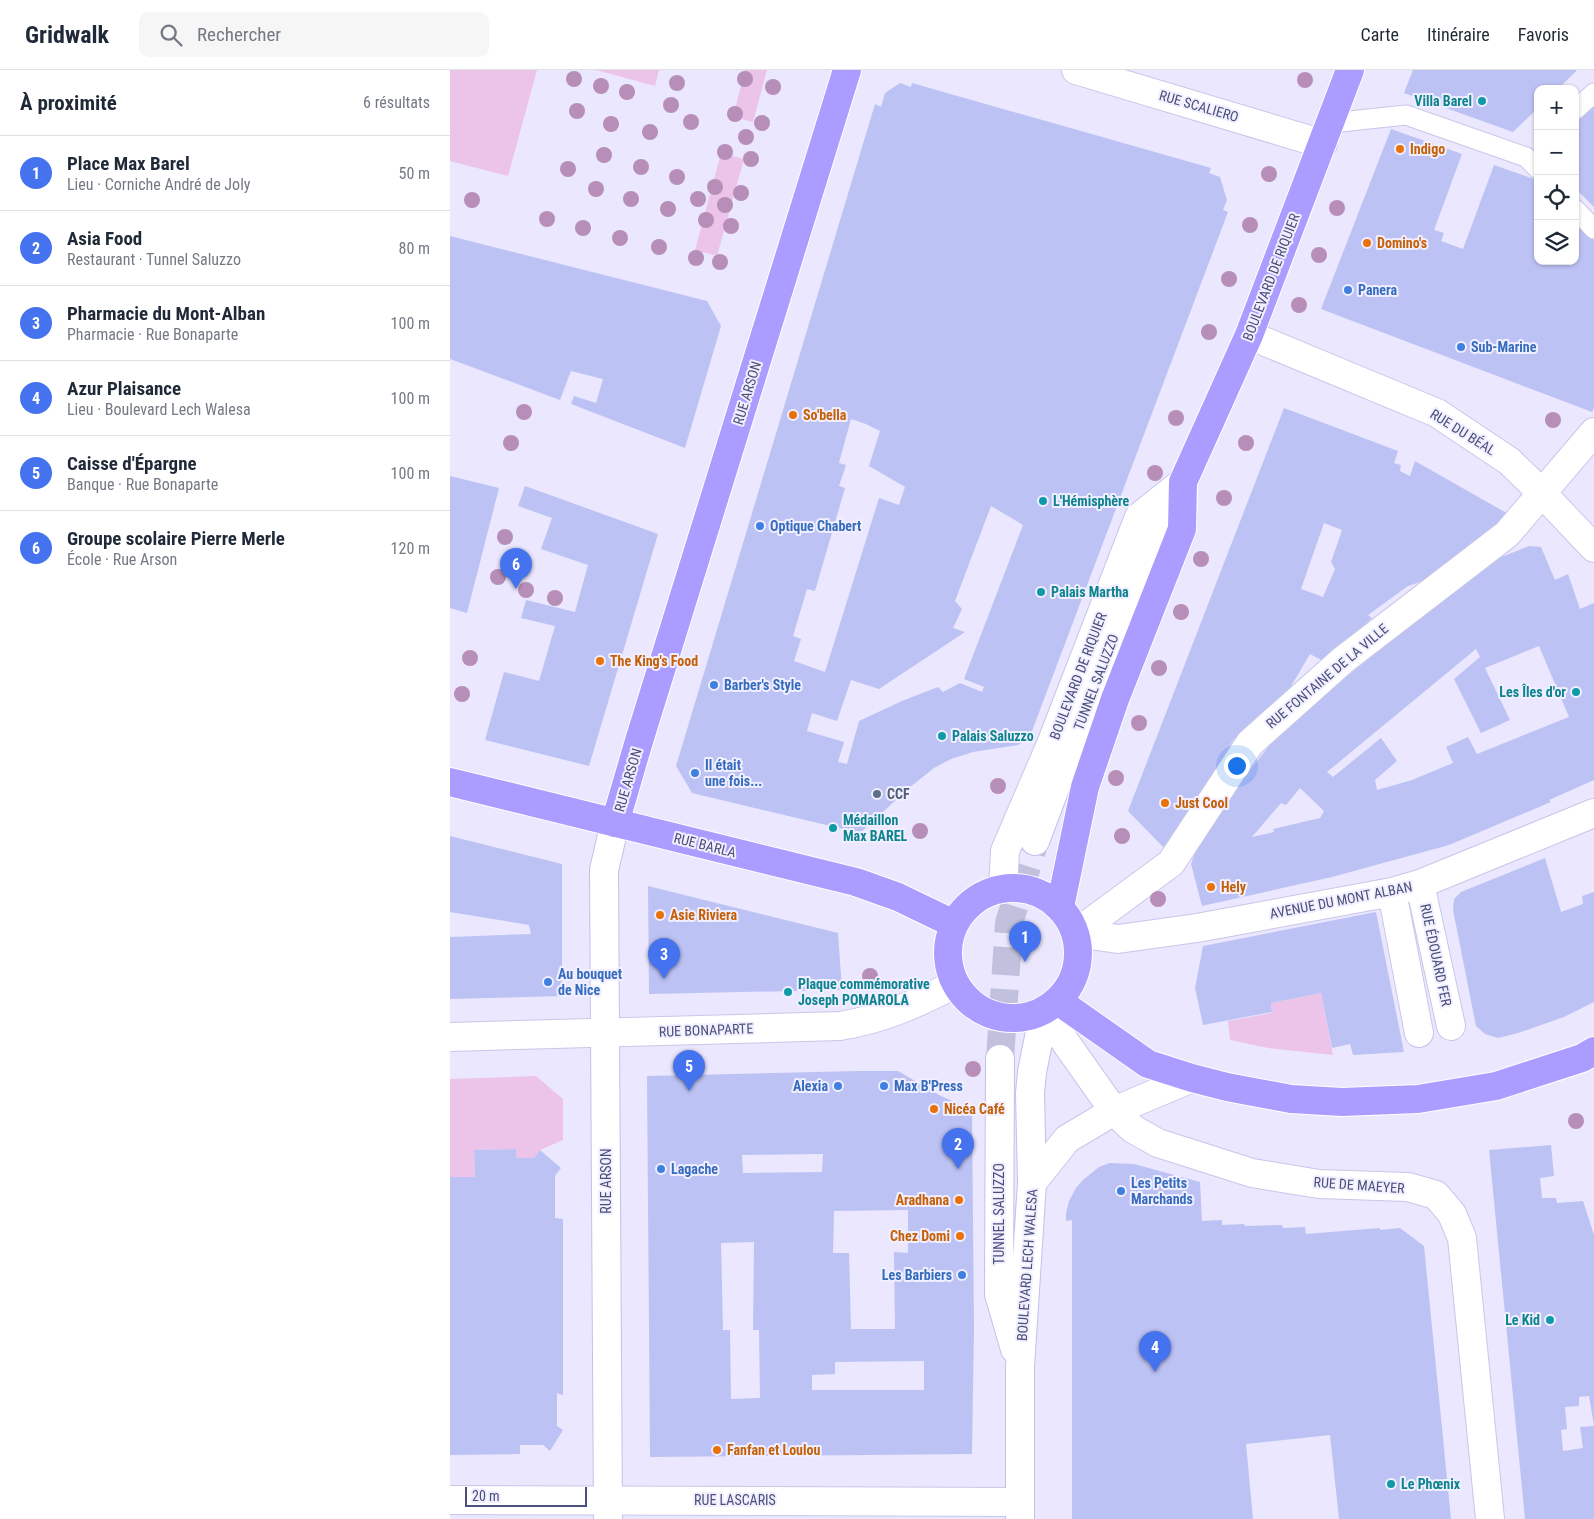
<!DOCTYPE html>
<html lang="fr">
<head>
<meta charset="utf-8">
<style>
  body { margin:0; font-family:"Roboto Condensed",sans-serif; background:#f6f6f7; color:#1f2937 }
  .controls { position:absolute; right:15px; top:15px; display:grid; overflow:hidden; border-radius:10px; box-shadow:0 1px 4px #0004 }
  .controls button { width:45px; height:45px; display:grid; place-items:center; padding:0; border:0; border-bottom:1px solid #e0e1e3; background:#fff; color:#1f2937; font:25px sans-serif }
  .scale { position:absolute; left:15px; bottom:12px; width:122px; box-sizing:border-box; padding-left:5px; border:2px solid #49507a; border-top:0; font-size:14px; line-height:18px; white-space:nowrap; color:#49507a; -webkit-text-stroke:4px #f1efff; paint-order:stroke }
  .you { position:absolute; left:786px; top:695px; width:18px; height:18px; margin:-12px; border:4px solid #fff; border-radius:50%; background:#1a73e8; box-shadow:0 0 0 8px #1a73e833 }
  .badge { display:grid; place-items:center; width:32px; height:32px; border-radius:50%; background:#4573ef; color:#fff; font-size:16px; font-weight:700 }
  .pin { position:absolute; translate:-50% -41px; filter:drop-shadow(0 1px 2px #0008) }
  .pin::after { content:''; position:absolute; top:26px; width:18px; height:15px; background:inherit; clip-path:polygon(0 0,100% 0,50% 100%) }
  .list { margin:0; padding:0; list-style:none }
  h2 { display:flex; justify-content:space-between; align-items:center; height:65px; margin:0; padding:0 20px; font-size:21px }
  h2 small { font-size:16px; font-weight:400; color:#747a83 }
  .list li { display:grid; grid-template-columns:32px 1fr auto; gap:15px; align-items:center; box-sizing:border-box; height:75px; padding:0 20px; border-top:1px solid #e0e1e3 }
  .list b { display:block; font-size:19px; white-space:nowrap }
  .list p { margin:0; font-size:16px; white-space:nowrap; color:#747a83 }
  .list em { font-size:16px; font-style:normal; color:#747a83 }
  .icon { flex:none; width:28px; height:28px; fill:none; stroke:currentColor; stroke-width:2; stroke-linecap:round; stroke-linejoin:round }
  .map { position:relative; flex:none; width:1144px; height:1449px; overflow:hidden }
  header { display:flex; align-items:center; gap:30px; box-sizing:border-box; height:70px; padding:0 25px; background:#fff; border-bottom:1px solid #e0e1e3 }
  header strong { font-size:24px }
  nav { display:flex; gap:28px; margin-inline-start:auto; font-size:18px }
  .search { width:350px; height:45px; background:#f6f6f7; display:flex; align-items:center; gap:12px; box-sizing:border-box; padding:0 18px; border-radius:10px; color:#747a83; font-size:19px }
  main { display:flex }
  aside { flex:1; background:#fff }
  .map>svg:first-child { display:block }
  .green { fill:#edc4e9 }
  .building { fill:#bdc2f5; fill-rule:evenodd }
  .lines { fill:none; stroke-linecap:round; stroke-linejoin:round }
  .secondary-tunnel { stroke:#c2c1dd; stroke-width:28; stroke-dasharray:28 14; stroke-linecap:butt }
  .service-casing { stroke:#c7c7e9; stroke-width:21 }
  .minor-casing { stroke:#c7c7e9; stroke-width:30 }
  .secondary-casing { stroke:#c1c2eb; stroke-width:30 }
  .primary-casing { stroke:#fff; stroke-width:30 }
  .service { stroke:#fff; stroke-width:19 }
  .minor { stroke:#fff; stroke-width:28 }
  .secondary { stroke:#fff; stroke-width:28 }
  .primary { stroke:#ab9dff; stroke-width:28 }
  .tree { fill:#b78eb8 }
  .culture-dot { fill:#0f9aa8; stroke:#f1efff; stroke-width:2 }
  .food-dot { fill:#e8710a; stroke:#f1efff; stroke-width:2 }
  .shop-dot { fill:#3f7fe0; stroke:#f1efff; stroke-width:2 }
  .service-dot { fill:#5c6f8a; stroke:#f1efff; stroke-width:2 }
  .labels { text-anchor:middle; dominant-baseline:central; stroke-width:4; stroke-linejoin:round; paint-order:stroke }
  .culture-label { font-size:14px; font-weight:bold; fill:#0d838f; stroke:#f1efff; text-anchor:start }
  .street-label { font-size:14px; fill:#49507a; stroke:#f1efff }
  .food-label { font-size:14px; font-weight:bold; fill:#c56008; stroke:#f1efff; text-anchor:start }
  .shop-label { font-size:14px; font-weight:bold; fill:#366cbe; stroke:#f1efff; text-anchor:start }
  .service-label { font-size:14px; font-weight:bold; fill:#4e5e75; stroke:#f1efff; text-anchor:start }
</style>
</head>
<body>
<header>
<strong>Gridwalk</strong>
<div class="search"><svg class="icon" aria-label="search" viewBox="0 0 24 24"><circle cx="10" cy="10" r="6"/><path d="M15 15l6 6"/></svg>Rechercher</div>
<nav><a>Carte</a><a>Itinéraire</a><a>Favoris</a></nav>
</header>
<main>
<aside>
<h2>À proximité<small>6 résultats</small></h2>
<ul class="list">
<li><span class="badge">1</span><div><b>Place Max Barel</b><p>Lieu · Corniche André de Joly</p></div><em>50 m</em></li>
<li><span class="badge">2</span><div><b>Asia Food</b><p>Restaurant · Tunnel Saluzzo</p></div><em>80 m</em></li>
<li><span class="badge">3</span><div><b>Pharmacie du Mont-Alban</b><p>Pharmacie · Rue Bonaparte</p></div><em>100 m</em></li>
<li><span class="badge">4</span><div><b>Azur Plaisance</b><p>Lieu · Boulevard Lech Walesa</p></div><em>100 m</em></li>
<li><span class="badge">5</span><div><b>Caisse d'Épargne</b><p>Banque · Rue Bonaparte</p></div><em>100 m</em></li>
<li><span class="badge">6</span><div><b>Groupe scolaire Pierre Merle</b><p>École · Rue Arson</p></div><em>120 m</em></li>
</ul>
</aside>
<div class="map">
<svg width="1144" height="1449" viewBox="0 0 1144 1449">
  <rect width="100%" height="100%" fill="#eae7fe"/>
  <path class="green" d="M 0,0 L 87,0 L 58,106 L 0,91 Z
    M 146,0 L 209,0 L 205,16 Z
    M 295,0 L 317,0 L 303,52 L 283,47 Z
    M 271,83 L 294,89 L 267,186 L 245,180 Z
    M 871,923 L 883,985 L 818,978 L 780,970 L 778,951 L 822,943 L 821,933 Z
    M 86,1006 L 113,1029 L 113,1070 L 90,1080 L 84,1088 L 66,1088 L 66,1079 L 24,1080 L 25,1107 L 0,1107 L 0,1009 Z"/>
  <path class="building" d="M 963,0 L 1127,0 L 1108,19 L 1088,19 L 1088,38 L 1063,62 L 954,23 Z
    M 450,13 L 461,17 L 462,13 L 761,98 L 759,103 L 770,107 L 777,130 L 773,140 L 778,142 L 582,661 L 575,671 L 568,675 L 523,682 L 501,689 L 484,698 L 459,718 L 410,763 L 242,723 L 226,696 L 425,34 L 431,37 L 435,23 ZM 401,349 L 416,354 L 430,361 L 419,396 L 455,417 L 449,435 L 429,428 L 375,602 L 344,591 L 351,569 L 343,566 L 357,519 L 365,521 L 395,418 L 389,416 L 396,395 L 389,393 ZM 541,436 L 573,455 L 514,609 L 534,617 L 532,622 L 510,613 L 493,622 L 488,617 L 452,631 L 409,651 L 397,694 L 388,692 L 394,672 L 357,661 L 362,643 L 387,651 L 401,610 L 429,619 L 515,562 L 503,558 L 512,539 L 505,531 Z
    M 1144,29 L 1144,137 L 1125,118 L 1125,48 Z
    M 941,59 L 1012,84 L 984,160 L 994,163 L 991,171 L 1013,179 L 1044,95 L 1084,109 L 1088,113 L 1088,191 L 1125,191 L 1125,148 L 1144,170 L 1144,338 L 1142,342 L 871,239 Z
    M 0,166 L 257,231 L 271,256 L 235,378 L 121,334 L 124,326 L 146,333 L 153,309 L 121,301 L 110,330 L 0,289 Z
    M 834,338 L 948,381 L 944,393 L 951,395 L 950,401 L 960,406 L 965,391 L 1060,445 L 988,506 L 958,516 L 918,545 L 922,548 L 873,591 L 860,584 L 837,623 L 784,669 L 717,781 L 678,741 ZM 874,453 L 892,460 L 881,492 L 885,499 L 873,527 L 851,519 Z
    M 0,406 L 49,418 L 17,543 L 0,538 Z
    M 75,416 L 208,464 L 139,696 L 35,670 L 54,602 L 89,611 L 105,556 L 71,548 L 76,530 L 125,542 L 138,495 L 91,479 L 102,448 L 68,436 Z
    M 1079,476 L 1091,477 L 1105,510 L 1118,504 L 1130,539 L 1144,533 L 1144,710 L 1099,730 L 1101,732 L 999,775 L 882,807 L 752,836 L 741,794 L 753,760 L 833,658 L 1039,492 ZM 1089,576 L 1119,647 L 1027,684 L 1018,667 L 996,677 L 1003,693 L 962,710 L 927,720 L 925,710 L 947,691 L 931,668 L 883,707 L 877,702 L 1026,579 L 1030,587 L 1004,609 L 1031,663 L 1060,650 L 1035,598 ZM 850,718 L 874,741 L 870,748 L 823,759 L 824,762 L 802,767 L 831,733 L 836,735 Z
    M 0,766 L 112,794 L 112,926 L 0,929 L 0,867 L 81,864 L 79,855 L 0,842 Z
    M 1095,788 L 1111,842 L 1133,834 L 1132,826 L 1144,822 L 1144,932 L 1114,947 L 1068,963 L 1048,968 L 1035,964 L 1026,956 L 1003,840 L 1004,829 L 1011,822 Z
    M 198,816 L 388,863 L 392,920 L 199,924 Z
    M 926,842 L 954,982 L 903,985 L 900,974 L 882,978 L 871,923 L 821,933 L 822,942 L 753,955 L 745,918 L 753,876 Z
    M 409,1001 L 448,1001 L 491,1026 L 522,1040 L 524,1258 L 522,1384 L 200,1387 L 197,1006 ZM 373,1084 L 372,1102 L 293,1103 L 292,1085 ZM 458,1140 L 458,1183 L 444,1182 L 445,1259 L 401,1259 L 399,1183 L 383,1183 L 384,1141 ZM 304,1172 L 303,1260 L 309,1260 L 310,1328 L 281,1329 L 280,1260 L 273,1260 L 271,1173 ZM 474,1291 L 474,1320 L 362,1320 L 362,1305 L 385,1304 L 385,1292 Z
    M 1101,1075 L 1104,1106 L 1090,1108 L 1092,1128 L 1106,1128 L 1107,1133 L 1133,1131 L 1144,1165 L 1144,1449 L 1075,1449 L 1039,1080 ZM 1139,1326 L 1144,1356 L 1130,1357 L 1133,1378 L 1113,1381 L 1111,1360 L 1117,1359 L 1115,1337 L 1129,1336 L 1129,1327 Z
    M 66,1079 L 66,1088 L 84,1088 L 90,1080 L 111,1098 L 105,1106 L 105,1148 L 113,1149 L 113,1325 L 107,1323 L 107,1356 L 113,1360 L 100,1381 L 93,1375 L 70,1375 L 70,1384 L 0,1385 L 0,1107 L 25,1107 L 24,1080 Z
    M 660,1093 L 684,1094 L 750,1112 L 752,1151 L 772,1150 L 772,1155 L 794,1154 L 795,1156 L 832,1155 L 833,1158 L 855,1157 L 856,1164 L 930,1158 L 930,1160 L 950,1158 L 974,1176 L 1001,1449 L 889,1449 L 880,1365 L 796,1374 L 803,1449 L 622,1449 L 622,1150 L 616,1151 L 616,1143 L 619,1131 L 626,1118 L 633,1110 L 649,1097 Z"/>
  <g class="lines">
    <path class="secondary-tunnel" d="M 550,989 L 559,853 L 585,771"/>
    <g class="service-casing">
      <path id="service" d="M 1125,40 L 1144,23
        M 881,53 L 956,45 L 1076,87 L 1088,99
        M 1125,139 L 1144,159"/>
    </g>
    <g class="minor-casing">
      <path id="minor" d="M 626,0 L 873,74
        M 799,265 L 987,343 L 1059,391 L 1093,424 L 1144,478
        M 970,814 L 1001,956
        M 553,819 L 555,781 L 601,674 L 689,447 L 733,412
        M 942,822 L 969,963
        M 626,863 L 721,793 L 800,673 L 893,590 L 1057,464 L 1144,362
        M 626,863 L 668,869 L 747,858 L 942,822 L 970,814 L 1144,743
        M 594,942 L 664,1041 L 683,1059 L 708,1073 L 802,1103 L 869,1114 L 958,1117 L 986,1125 L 1002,1144 L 1012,1168 L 1040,1449
        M 0,967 L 390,956 C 433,949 466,934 505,914
        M 582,1113 L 617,1069 L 664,1041 L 742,1008
        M 0,1430 L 570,1432"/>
    </g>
    <g class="secondary-casing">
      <path id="secondary" d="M 585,771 L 654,588 L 709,454 L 733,412
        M 550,989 L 549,1224 L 565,1279
        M 158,1449 L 154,800 L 165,753
        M 570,1449 L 570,1297 L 582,1113 L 580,1023 L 582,1002 L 594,942"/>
    </g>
    <g class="primary-casing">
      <path id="primary" d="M 0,712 L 406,812 L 448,827 L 504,854
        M 165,753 L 189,671 L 397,0
        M498 883a65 65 0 1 1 130 0a65 65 0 1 1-130 0Z
        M 610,837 L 635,717 L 665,629 L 732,459 L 733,412 L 799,265 L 900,0
        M 608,931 L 698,994 L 742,1008 L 777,1017 L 841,1029 L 892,1032 L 968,1029 L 1046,1016 L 1132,988 L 1144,981"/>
    </g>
    <use href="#service" class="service"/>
    <use href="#minor" class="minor"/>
    <use href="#secondary" class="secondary"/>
    <use href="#primary" class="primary"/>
  </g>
  <g class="tree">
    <circle cx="124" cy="9" r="8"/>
    <circle cx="295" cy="9" r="8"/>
    <circle cx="855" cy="10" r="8"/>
    <circle cx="227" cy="13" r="8"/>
    <circle cx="151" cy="16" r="8"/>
    <circle cx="323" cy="17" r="8"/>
    <circle cx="177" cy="22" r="8"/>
    <circle cx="221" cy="35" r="8"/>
    <circle cx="127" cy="41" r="8"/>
    <circle cx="285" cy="44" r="8"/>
    <circle cx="241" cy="52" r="8"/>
    <circle cx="312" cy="53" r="8"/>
    <circle cx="161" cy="54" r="8"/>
    <circle cx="200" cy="62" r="8"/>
    <circle cx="296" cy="67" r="8"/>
    <circle cx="275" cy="82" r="8"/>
    <circle cx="154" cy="85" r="8"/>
    <circle cx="301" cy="89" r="8"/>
    <circle cx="191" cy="97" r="8"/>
    <circle cx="118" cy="99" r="8"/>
    <circle cx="819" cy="104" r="8"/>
    <circle cx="227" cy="107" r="8"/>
    <circle cx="265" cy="117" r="8"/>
    <circle cx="146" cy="119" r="8"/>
    <circle cx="291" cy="123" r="8"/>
    <circle cx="181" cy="129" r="8"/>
    <circle cx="248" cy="129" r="8"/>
    <circle cx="22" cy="130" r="8"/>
    <circle cx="275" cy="135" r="8"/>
    <circle cx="887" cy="138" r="8"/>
    <circle cx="218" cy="139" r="8"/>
    <circle cx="97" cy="149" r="8"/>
    <circle cx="256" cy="150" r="8"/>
    <circle cx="800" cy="155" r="8"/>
    <circle cx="281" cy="156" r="8"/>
    <circle cx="133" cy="158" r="8"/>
    <circle cx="170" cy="168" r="8"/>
    <circle cx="209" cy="177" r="8"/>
    <circle cx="869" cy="185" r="8"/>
    <circle cx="246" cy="188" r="8"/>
    <circle cx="270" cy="192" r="8"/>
    <circle cx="779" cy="209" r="8"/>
    <circle cx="849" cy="235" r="8"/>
    <circle cx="759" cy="262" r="8"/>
    <circle cx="74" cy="342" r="8"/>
    <circle cx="726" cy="348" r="8"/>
    <circle cx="1103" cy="350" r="8"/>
    <circle cx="61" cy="373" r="8"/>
    <circle cx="796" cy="373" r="8"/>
    <circle cx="705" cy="403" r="8"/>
    <circle cx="774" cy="428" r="8"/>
    <circle cx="55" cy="467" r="8"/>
    <circle cx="751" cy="489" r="8"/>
    <circle cx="48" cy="507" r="8"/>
    <circle cx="76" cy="520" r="8"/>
    <circle cx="105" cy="528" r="8"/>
    <circle cx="731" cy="542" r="8"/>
    <circle cx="20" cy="588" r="8"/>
    <circle cx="709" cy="598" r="8"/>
    <circle cx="12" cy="624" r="8"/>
    <circle cx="689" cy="653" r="8"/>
    <circle cx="666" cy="708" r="8"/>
    <circle cx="548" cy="716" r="8"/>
    <circle cx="470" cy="761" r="8"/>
    <circle cx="672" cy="766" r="8"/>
    <circle cx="708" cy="829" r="8"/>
    <circle cx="420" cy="906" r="8"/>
    <circle cx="523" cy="999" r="8"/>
    <circle cx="1126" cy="1051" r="8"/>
  </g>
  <g class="culture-dot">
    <circle cx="1032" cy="31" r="5"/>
    <circle cx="593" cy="431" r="5"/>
    <circle cx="591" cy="522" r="5"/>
    <circle cx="1126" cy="622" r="5"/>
    <circle cx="492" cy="666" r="5"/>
    <circle cx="383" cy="758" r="5"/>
    <circle cx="338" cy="922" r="5"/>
    <circle cx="1100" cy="1250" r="5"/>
    <circle cx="941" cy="1414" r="5"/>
  </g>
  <g class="food-dot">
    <circle cx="950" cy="79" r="5"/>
    <circle cx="917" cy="173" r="5"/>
    <circle cx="343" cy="345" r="5"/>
    <circle cx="150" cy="591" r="5"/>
    <circle cx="715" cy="733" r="5"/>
    <circle cx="761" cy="817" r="5"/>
    <circle cx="210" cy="845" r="5"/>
    <circle cx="484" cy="1039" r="5"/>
    <circle cx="509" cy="1130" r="5"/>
    <circle cx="510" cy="1166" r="5"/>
    <circle cx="267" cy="1380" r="5"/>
  </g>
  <g class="shop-dot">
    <circle cx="898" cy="220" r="5"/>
    <circle cx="1011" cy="277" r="5"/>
    <circle cx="310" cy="456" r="5"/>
    <circle cx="264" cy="615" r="5"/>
    <circle cx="245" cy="703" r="5"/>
    <circle cx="98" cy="912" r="5"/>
    <circle cx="388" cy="1016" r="5"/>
    <circle cx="434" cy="1016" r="5"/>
    <circle cx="211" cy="1099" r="5"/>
    <circle cx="671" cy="1121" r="5"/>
    <circle cx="512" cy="1205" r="5"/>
  </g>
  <circle class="service-dot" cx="427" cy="724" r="5"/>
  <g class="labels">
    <g class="culture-label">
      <text x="1022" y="31" text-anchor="end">Villa Barel</text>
      <text x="603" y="431">L'Hémisphère</text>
      <text x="601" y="522">Palais Martha</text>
      <text x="1116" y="622" text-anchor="end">Les Îles d'or</text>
      <text x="502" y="666">Palais Saluzzo</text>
      <text x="393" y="750">Médaillon<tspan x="393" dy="16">Max BAREL</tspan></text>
      <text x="348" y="914">Plaque commémorative<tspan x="348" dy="16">Joseph POMAROLA</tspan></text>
      <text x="1090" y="1250" text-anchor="end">Le Kid</text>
      <text x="951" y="1414">Le Phœnix</text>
    </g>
    <g class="street-label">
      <text transform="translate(749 36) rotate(16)">RUE SCALIERO</text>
      <text transform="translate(821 207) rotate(-69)">BOULEVARD DE RIQUIER</text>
      <text transform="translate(297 323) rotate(-73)">RUE ARSON</text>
      <text transform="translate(1013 362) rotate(32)">RUE DU BÉAL</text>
      <text transform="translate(628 606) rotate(-69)">BOULEVARD DE RIQUIER</text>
      <text transform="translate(877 606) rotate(-40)">RUE FONTAINE DE LA VILLE</text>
      <text transform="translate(646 612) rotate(-69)">TUNNEL SALUZZO</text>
      <text transform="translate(178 710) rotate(-74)">RUE ARSON</text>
      <text transform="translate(255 775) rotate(14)">RUE BARLA</text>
      <text transform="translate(891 830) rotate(-11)">AVENUE DU MONT ALBAN</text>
      <text transform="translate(986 885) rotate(78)">RUE ÉDOUARD FER</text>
      <text transform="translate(256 960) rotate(-2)">RUE BONAPARTE</text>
      <text transform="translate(156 1111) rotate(-90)">RUE ARSON</text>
      <text transform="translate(909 1115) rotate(4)">RUE DE MAEYER</text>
      <text transform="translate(549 1144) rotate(-90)">TUNNEL SALUZZO</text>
      <text transform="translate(577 1195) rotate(-86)">BOULEVARD LECH WALESA</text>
      <text x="285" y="1430">RUE LASCARIS</text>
    </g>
    <g class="food-label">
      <text x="960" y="79">Indigo</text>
      <text x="927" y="173">Domino's</text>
      <text x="353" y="345">So'bella</text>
      <text x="160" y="591">The King's Food</text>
      <text x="725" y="733">Just Cool</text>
      <text x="771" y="817">Hely</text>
      <text x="220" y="845">Asie Riviera</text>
      <text x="494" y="1039">Nicéa Café</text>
      <text x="499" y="1130" text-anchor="end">Aradhana</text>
      <text x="500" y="1166" text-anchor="end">Chez Domi</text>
      <text x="277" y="1380">Fanfan et Loulou</text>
    </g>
    <g class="shop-label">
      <text x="908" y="220">Panera</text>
      <text x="1021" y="277">Sub-Marine</text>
      <text x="320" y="456">Optique Chabert</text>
      <text x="274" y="615">Barber's Style</text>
      <text x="255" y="695">Il était<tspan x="255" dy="16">une fois...</tspan></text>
      <text x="108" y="904">Au bouquet<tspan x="108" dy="16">de Nice</tspan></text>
      <text x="378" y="1016" text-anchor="end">Alexia</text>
      <text x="444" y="1016">Max B'Press</text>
      <text x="221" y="1099">Lagache</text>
      <text x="681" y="1113">Les Petits<tspan x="681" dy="16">Marchands</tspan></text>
      <text x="502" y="1205" text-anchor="end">Les Barbiers</text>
    </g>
    <g class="service-label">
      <text x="437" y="724">CCF</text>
    </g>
  </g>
</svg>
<div class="controls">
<button>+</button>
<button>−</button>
<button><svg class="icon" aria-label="locate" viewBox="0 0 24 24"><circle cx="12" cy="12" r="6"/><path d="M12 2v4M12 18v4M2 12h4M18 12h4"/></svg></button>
<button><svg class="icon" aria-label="layers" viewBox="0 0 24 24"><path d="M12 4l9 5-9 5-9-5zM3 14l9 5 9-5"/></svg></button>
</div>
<div class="scale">20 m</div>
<div class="you"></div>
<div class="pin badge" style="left:575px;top:892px">1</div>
<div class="pin badge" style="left:508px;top:1099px">2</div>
<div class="pin badge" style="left:214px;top:909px">3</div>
<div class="pin badge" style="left:705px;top:1302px">4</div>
<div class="pin badge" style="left:239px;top:1021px">5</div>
<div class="pin badge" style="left:66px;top:519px">6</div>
</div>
</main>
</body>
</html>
